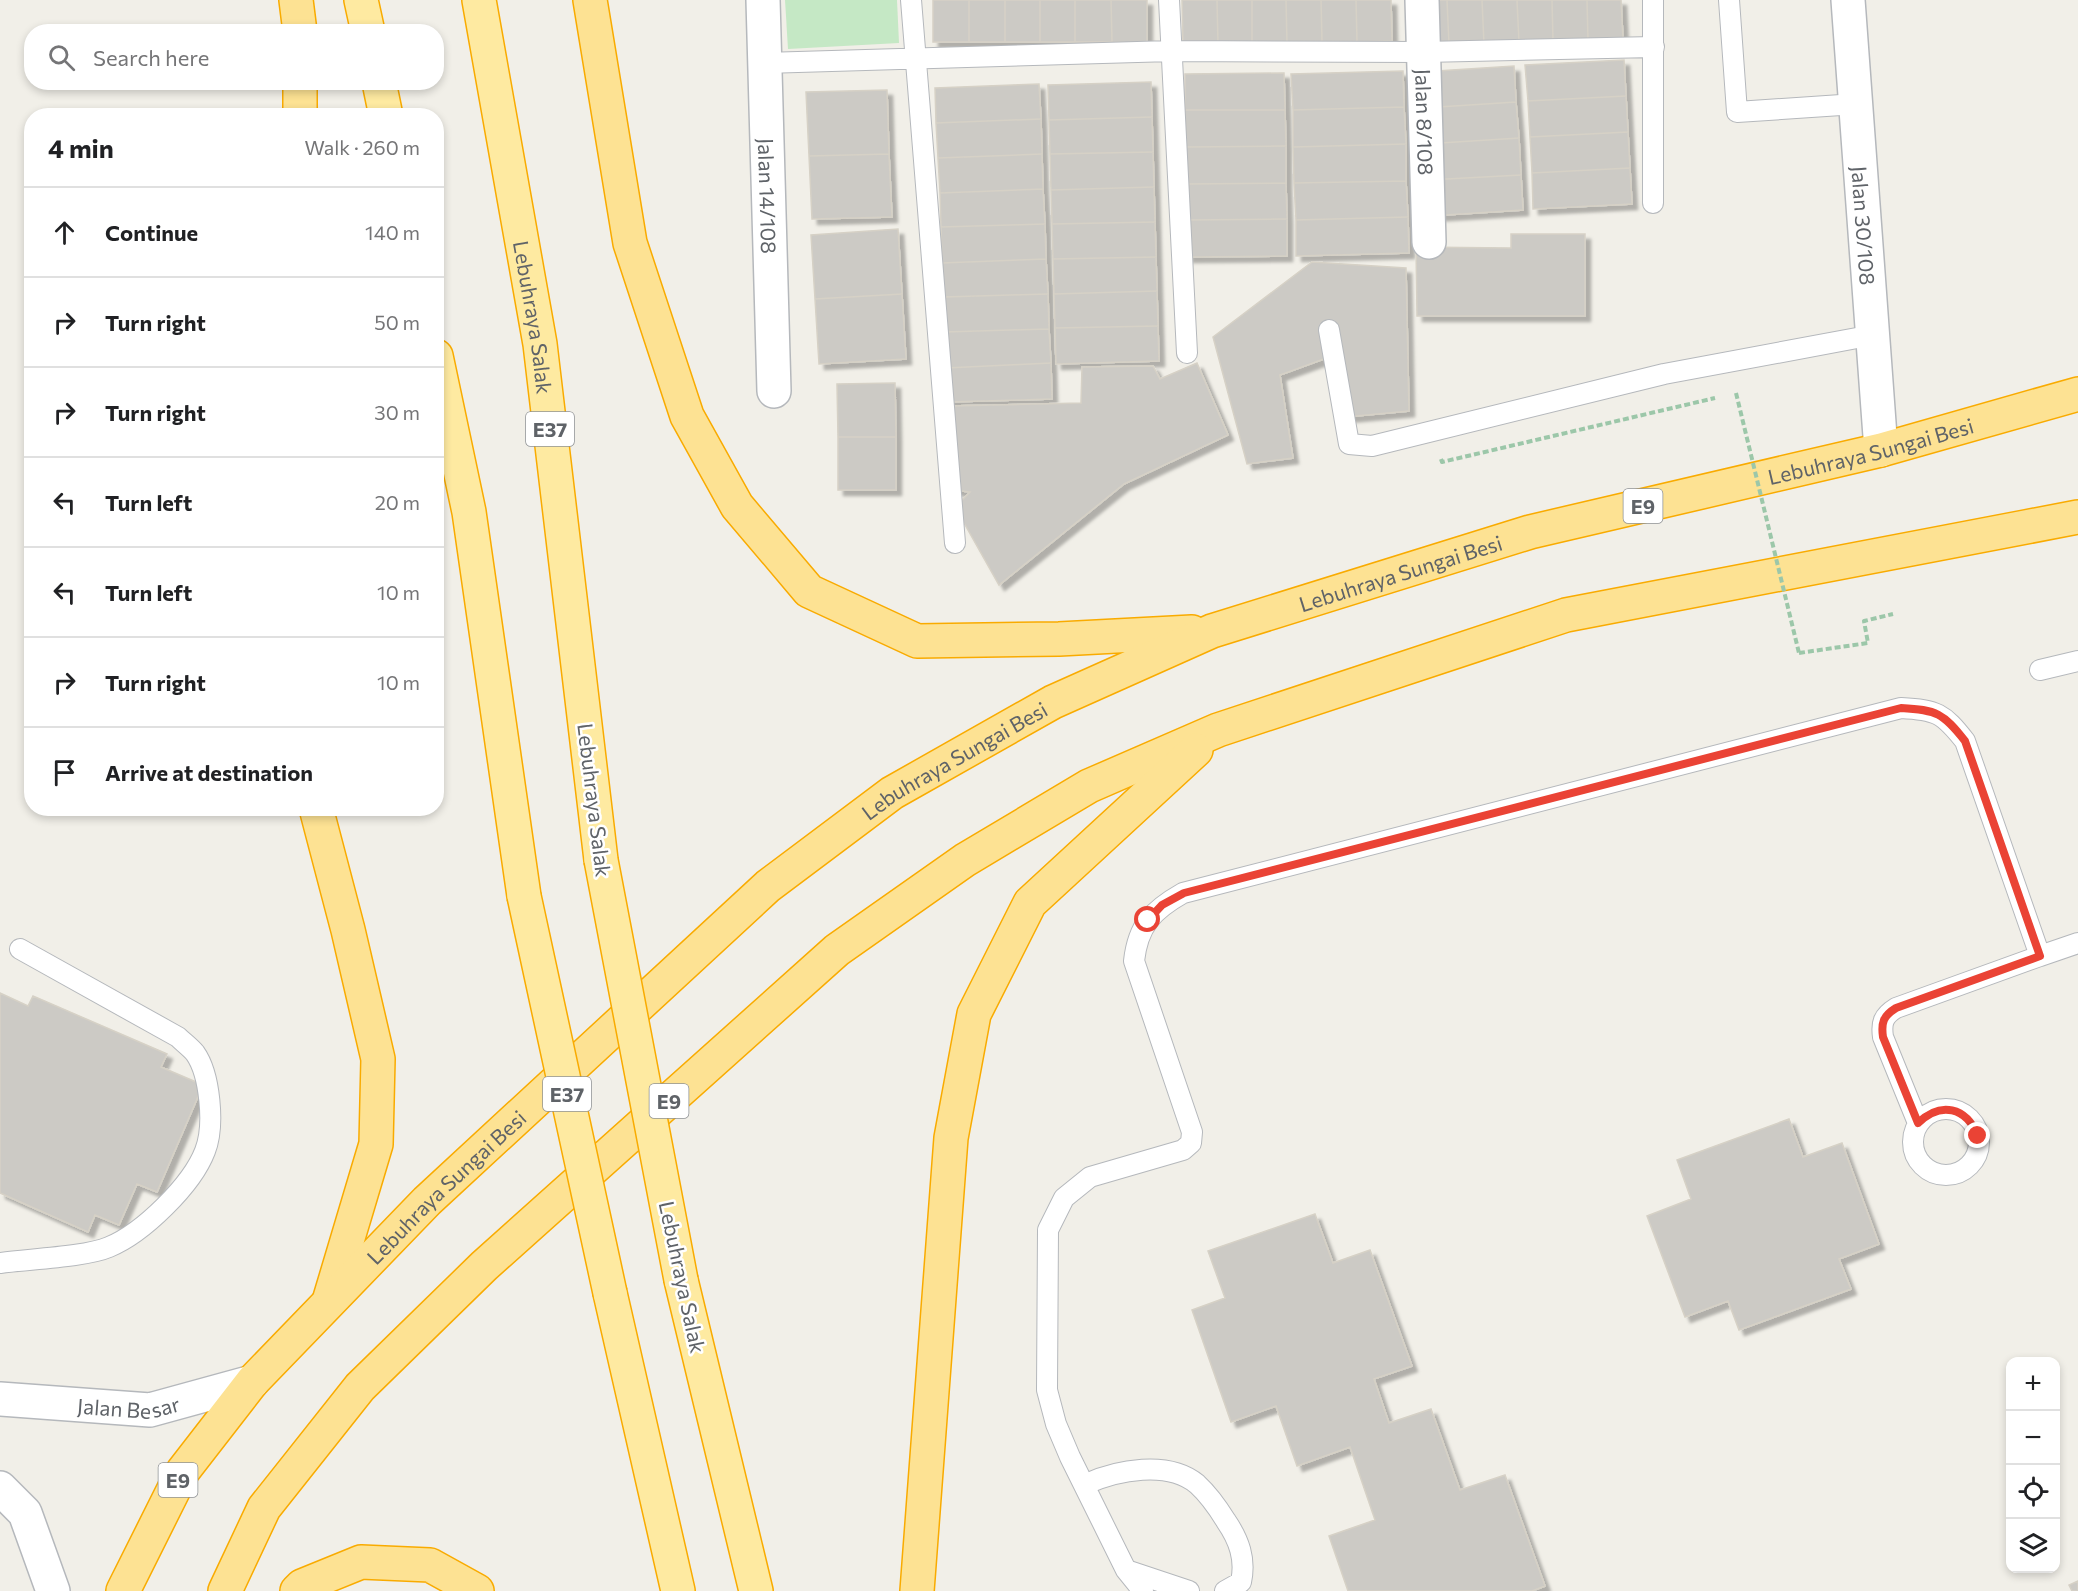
<!DOCTYPE html>
<html lang="en">
<head>
<meta charset="utf-8">
<style>
  body { margin:0; font-family:Commissioner,sans-serif; background:#f2f2f2; color:#202124 }
  .controls { position:absolute; right:18px; bottom:18px; display:grid; overflow:hidden; border-radius:12px; box-shadow:0 3px 9px #0003 }
  .controls button { width:54px; height:54px; display:grid; place-items:center; padding:0; border:0; border-bottom:2px solid #e0e0e0; background:#fff; color:#202124; font:30px sans-serif }
  .stop { position:absolute; width:18px; height:18px; margin:-14px; border:4px solid #ea4335; border-radius:50%; background:#fff }
  .stop.end { background:#ea4335; border-color:#fff; box-shadow:0 2px 6px #0008 }
  .list { margin:0; padding:0; list-style:none }
  h2 { display:flex; justify-content:space-between; align-items:center; height:78px; margin:0; padding:0 24px; font-size:26px }
  h2 small { font-size:20px; font-weight:400; color:#757577 }
  .list li { display:grid; grid-template-columns:39px 1fr auto; gap:18px; align-items:center; box-sizing:border-box; height:90px; padding:0 24px; border-top:2px solid #e0e0e0 }
  .list b { display:block; font-size:22px; white-space:nowrap }
  .list em { font-size:20px; font-style:normal; color:#757577 }
  .icon { flex:none; width:33px; height:33px; fill:none; stroke:currentColor; stroke-width:2; stroke-linecap:round; stroke-linejoin:round }
  .map { position:relative; flex:none; width:2078px; height:1591px; overflow:hidden }
  .search { position:absolute; background:#fff; box-shadow:0 3px 9px #0003; left:24px; top:24px; width:420px; height:66px; display:flex; align-items:center; gap:15px; box-sizing:border-box; padding:0 21px; border-radius:24px; color:#757577; font-size:22px }
  .panel { position:absolute; background:#fff; box-shadow:0 3px 9px #0003; left:24px; top:108px; width:420px; height:708px; border-radius:24px }
  .map>svg:first-child { display:block }
  .green { fill:#c5e8c5 }
  .building { fill:#cccac5; stroke:#d6d1c6; stroke-width:1.5; filter:url(#shadow) }
  .lines { fill:none; stroke-linecap:round; stroke-linejoin:round }
  .service-casing { stroke:#b5b8bc; stroke-width:22 }
  .minor-casing { stroke:#b5b8bc; stroke-width:36 }
  .tertiary-casing { stroke:#b5b8bc; stroke-width:36 }
  .trunk-casing { stroke:#f9ab00; stroke-width:36 }
  .motorway-casing { stroke:#f9ab00; stroke-width:36 }
  .path { stroke:#9cc7a9; stroke-width:4; stroke-dasharray:6 3; stroke-linecap:butt }
  .service { stroke:#fff; stroke-width:20 }
  .minor { stroke:#fff; stroke-width:33 }
  .tertiary { stroke:#fff; stroke-width:33 }
  .trunk { stroke:#feeaa1; stroke-width:33 }
  .motorway { stroke:#fde293; stroke-width:33 }
  .trunk-bridge-casing { stroke:#f9ab00; stroke-width:36; stroke-linecap:butt }
  .path-bridge { stroke:#9cc7a9; stroke-width:4; stroke-dasharray:6 3; stroke-linecap:butt }
  .trunk-bridge { stroke:#feeaa1; stroke-width:33 }
  .route { stroke:#ea4335; stroke-width:8 }
  .labels { text-anchor:middle; dominant-baseline:central; stroke-width:5; stroke-linejoin:round; paint-order:stroke }
  .shield { fill:#fff; stroke:#8f9295; stroke-width:1.5 }
  .shield-label { font-size:20px; font-weight:bold; fill:#5f6368 }
  .street-label { font-size:21px; fill:#5f6368; stroke:#fff }
</style>
</head>
<body>
<div class="map">
<svg width="2078" height="1591" viewBox="0 0 2078 1591">
  <defs>
    <filter id="shadow"><feDropShadow dx="5.5" dy="5.5" stdDeviation="1.5" flood-color="#0004"/></filter>
  </defs>
  <rect width="100%" height="100%" fill="#f1efe8"/>
  <path class="green" d="M 785,0 L 897,0 L 899,43 L 788,49 Z"/>
  <path class="building" d="M 933,0 L 969,0 L 969,42 L 933,42 Z
    M 969,0 L 1005,0 L 1005,42 L 969,42 Z
    M 1005,0 L 1040,0 L 1040,42 L 1005,42 Z
    M 1040,0 L 1075,0 L 1075,42 L 1040,42 Z
    M 1075,0 L 1111,0 L 1112,42 L 1075,42 Z
    M 1111,0 L 1147,0 L 1147,43 L 1112,42 Z
    M 1182,0 L 1217,0 L 1218,44 L 1183,45 Z
    M 1217,0 L 1252,0 L 1252,43 L 1218,44 Z
    M 1252,0 L 1286,0 L 1287,43 L 1252,43 Z
    M 1286,0 L 1321,0 L 1322,42 L 1287,43 Z
    M 1321,0 L 1356,0 L 1357,42 L 1322,42 Z
    M 1356,0 L 1391,0 L 1392,41 L 1357,42 Z
    M 1412,0 L 1447,0 L 1449,44 L 1414,45 Z
    M 1447,0 L 1482,0 L 1484,44 L 1449,44 Z
    M 1482,0 L 1517,0 L 1519,42 L 1484,44 Z
    M 1517,0 L 1552,0 L 1553,41 L 1519,42 Z
    M 1552,0 L 1587,0 L 1588,40 L 1553,41 Z
    M 1587,0 L 1621,0 L 1623,39 L 1588,40 Z
    M 1624,60 L 1626,96 L 1528,101 L 1525,65 Z
    M 1514,66 L 1516,102 L 1423,108 L 1421,72 Z
    M 1403,71 L 1404,107 L 1293,110 L 1291,74 Z
    M 1284,73 L 1285,110 L 1185,110 L 1185,74 Z
    M 1151,82 L 1152,117 L 1049,120 L 1048,85 Z
    M 1039,84 L 1041,119 L 936,123 L 935,88 Z
    M 887,90 L 889,154 L 809,156 L 806,92 Z
    M 1626,96 L 1628,132 L 1530,137 L 1528,101 Z
    M 1516,102 L 1519,138 L 1425,144 L 1423,108 Z
    M 1404,107 L 1406,144 L 1293,147 L 1293,110 Z
    M 1185,110 L 1285,110 L 1286,146 L 1186,147 Z
    M 1152,117 L 1153,152 L 1050,154 L 1049,120 Z
    M 1041,119 L 1042,154 L 938,158 L 936,123 Z
    M 1628,132 L 1630,168 L 1532,173 L 1530,137 Z
    M 1519,138 L 1521,175 L 1428,180 L 1425,144 Z
    M 1406,144 L 1406,181 L 1294,183 L 1293,147 Z
    M 1286,146 L 1286,183 L 1186,184 L 1186,147 Z
    M 1153,152 L 1154,187 L 1051,190 L 1050,154 Z
    M 889,154 L 892,217 L 812,219 L 809,156 Z
    M 1042,154 L 1043,189 L 940,193 L 938,158 Z
    M 1630,168 L 1632,204 L 1533,209 L 1532,173 Z
    M 1521,175 L 1523,210 L 1430,216 L 1428,180 Z
    M 1406,181 L 1408,217 L 1296,220 L 1294,183 Z
    M 1286,183 L 1287,219 L 1187,220 L 1186,184 Z
    M 1154,187 L 1155,222 L 1052,224 L 1051,190 Z
    M 1043,189 L 1045,224 L 941,227 L 940,193 Z
    M 1408,217 L 1409,253 L 1296,256 L 1296,220 Z
    M 1287,219 L 1287,256 L 1187,257 L 1187,220 Z
    M 1155,222 L 1156,257 L 1053,259 L 1052,224 Z
    M 1045,224 L 1046,259 L 942,263 L 941,227 Z
    M 898,229 L 902,294 L 815,299 L 811,235 Z
    M 1511,234 L 1585,234 L 1585,316 L 1417,316 L 1416,247 L 1511,248 Z
    M 1156,257 L 1157,291 L 1054,294 L 1053,259 Z
    M 1046,259 L 1048,294 L 944,297 L 942,263 Z
    M 1312,262 L 1406,268 L 1409,411 L 1346,417 L 1340,353 L 1280,375 L 1293,458 L 1247,464 L 1213,337 Z
    M 1157,291 L 1158,326 L 1055,328 L 1054,294 Z
    M 902,294 L 906,359 L 819,364 L 815,299 Z
    M 1048,294 L 1049,329 L 945,332 L 944,297 Z
    M 1158,326 L 1159,361 L 1056,364 L 1055,328 Z
    M 1049,329 L 1051,363 L 946,368 L 945,332 Z
    M 1051,363 L 1052,399 L 948,402 L 946,368 Z
    M 1197,363 L 1228,435 L 1124,484 L 999,585 L 955,507 L 970,492 L 954,490 L 949,406 L 1081,403 L 1082,367 L 1153,366 L 1160,379 Z
    M 895,383 L 896,437 L 838,437 L 837,384 Z
    M 838,437 L 896,437 L 896,490 L 838,490 Z
    M 0,993 L 28,1006 L 33,996 L 167,1054 L 161,1067 L 203,1085 L 157,1192 L 137,1184 L 119,1225 L 95,1215 L 88,1232 L 0,1193 Z
    M 1789,1119 L 1803,1157 L 1842,1143 L 1879,1244 L 1839,1259 L 1851,1289 L 1739,1330 L 1728,1301 L 1685,1317 L 1647,1216 L 1691,1199 L 1677,1160 Z
    M 1315,1214 L 1333,1263 L 1370,1250 L 1412,1366 L 1374,1379 L 1389,1423 L 1431,1409 L 1460,1490 L 1505,1475 L 1545,1586 L 1532,1591 L 1348,1591 L 1329,1536 L 1375,1520 L 1350,1447 L 1297,1466 L 1276,1406 L 1231,1422 L 1192,1310 L 1225,1298 L 1208,1251 Z
    M 2078,1581 L 2078,1591 L 2072,1591 L 2069,1585 Z"/>
  <g class="lines">
    <g class="service-casing">
      <path id="service" d="M 911,0 L 955,543
        M 1169,0 L 1187,353
        M 1729,0 L 1737,112 L 1856,104
        M 764,63 L 1172,51 L 1424,52 L 1654,47
        M 1653,203 L 1653,0
        M 1329,330 L 1349,444 L 1372,446 L 1664,374 L 1873,335
        M 2040,670 L 2078,661
        M1913 1142a33 33 0 1 1 66 0a33 33 0 1 1-66 0Z
        M 1918,1123 L 1883,1037 C 1881,1023 1883,1016 1896,1008 L 2040,956
        M 0,1263 C 28,1259 86,1257 109,1247 C 143,1233 192,1185 205,1151 C 215,1126 210,1074 195,1053 C 190,1047 183,1042 178,1037 L 20,949
        M 1086,1484 C 1117,1470 1168,1460 1197,1484 C 1209,1495 1218,1508 1226,1521 C 1239,1540 1246,1559 1241,1582 L 1225,1591
        M 1126,1570 L 1189,1591
        M 1143,1591 L 1126,1570 L 1070,1457 L 1056,1424 L 1047,1390 L 1048,1230 L 1064,1198 L 1090,1177 L 1183,1150 L 1191,1143 L 1192,1132 L 1134,961 C 1138,925 1153,910 1183,893 L 1901,708 C 1937,710 1943,713 1965,741 L 2040,956 L 2078,943"/>
    </g>
    <g class="minor-casing">
      <g id="minor">
        <path id="s1" d="M 763,0 L 774,391"/>
        <path id="s2" d="M 1422,0 L 1429,242"/>
        <path id="s3" d="M 1848,0 L 1881,450"/>
      </g>
    </g>
    <g class="tertiary-casing">
      <g id="tertiary">
        <path id="s4" d="M 0,1399 L 150,1410 L 252,1382"/>
        <path d="M 0,1488 L 25,1513 L 53,1591"/>
      </g>
    </g>
    <g class="trunk-casing">
      <g id="trunk">
        <path d="M 361,0 L 368,32"/>
        <path id="s5" d="M 479,0 L 540,344 L 601,860"/>
        <path d="M 379,82 L 386,116"/>
        <path d="M 436,356 L 469,512 L 524,896"/>
        <path d="M 681,1280 L 756,1591"/>
        <path d="M 610,1293 L 678,1591"/>
      </g>
    </g>
    <g class="motorway-casing">
      <g id="motorway">
        <path d="M 296,0 L 300,32"/>
        <path d="M 590,0 L 630,243 L 687,416 L 737,506 L 809,591 L 917,641 L 1059,639 L 1192,632"/>
        <path d="M 300,82 L 300,116"/>
        <path d="M 316,808 L 348,930 L 378,1059 L 376,1144 L 330,1298"/>
        <path id="s6" d="M 123,1591 L 183,1471 L 252,1382 L 427,1201 L 768,886 L 892,793 L 1053,702 L 1212,631 L 1530,532 L 1881,450 L 2078,394"/>
        <path d="M 225,1591 L 264,1508 L 360,1387 L 484,1266 L 837,950 L 965,860 L 1089,786 L 1218,730 L 1566,615 L 2078,517"/>
        <path d="M 297,1591 L 302,1586 L 361,1562 L 430,1565 L 477,1591"/>
        <path d="M 917,1591 L 951,1138 L 974,1014 L 1030,903 L 1196,750"/>
      </g>
    </g>
    <path class="path" d="M 1441,459 L 1442,462 L 1715,398
      M 1799,653 L 1868,643 L 1864,621 L 1893,614"/>
    <use href="#service" class="service"/>
    <use href="#minor" class="minor"/>
    <use href="#tertiary" class="tertiary"/>
    <use href="#trunk" class="trunk"/>
    <use href="#motorway" class="motorway"/>
    <g class="trunk-bridge-casing">
      <path id="trunk-bridge" d="M 601,860 L 681,1280
        M 524,896 L 610,1293"/>
    </g>
    <path class="path-bridge" d="M 1736,393 L 1799,653"/>
    <use href="#trunk-bridge" class="trunk-bridge"/>
  </g>
  <g class="lines">
    <path class="route" d="M 1148,920 L 1162,905 L 1184,893 L 1901,708 C 1937,710 1943,713 1965,741 L 2040,956 L 1896,1008 C 1883,1016 1881,1023 1883,1037 L 1918,1123 C 1941,1101 1966,1107 1978,1136"/>
  </g>
  <g class="labels">
    <g class="shield">
      <rect x="526" y="412" width="48" height="34" rx="4.5"/>
      <rect x="1623.5" y="489" width="39" height="34" rx="4.5"/>
      <rect x="543" y="1077" width="48" height="34" rx="4.5"/>
      <rect x="649.5" y="1084" width="39" height="34" rx="4.5"/>
      <rect x="158.5" y="1463" width="39" height="34" rx="4.5"/>
    </g>
    <g class="shield-label">
      <text x="550" y="429">E37</text>
      <text x="1643" y="506">E9</text>
      <text x="567" y="1094">E37</text>
      <text x="669" y="1101">E9</text>
      <text x="178" y="1480">E9</text>
    </g>
    <g class="street-label">
      <text stroke="none"><textPath href="#s2" startOffset="122">Jalan 8/108</textPath></text>
      <text stroke="none"><textPath href="#s1" startOffset="196">Jalan 14/108</textPath></text>
      <text stroke="none"><textPath href="#s3" startOffset="226">Jalan 30/108</textPath></text>
      <text stroke="none"><textPath href="#s5" startOffset="322">Lebuhraya Salak</textPath></text>
      <text stroke="none"><textPath href="#s6" startOffset="2160">Lebuhraya Sungai Besi</textPath></text>
      <text stroke="none"><textPath href="#s6" startOffset="1674">Lebuhraya Sungai Besi</textPath></text>
      <text stroke="none"><textPath href="#s6" startOffset="1188">Lebuhraya Sungai Besi</textPath></text>
      <text transform="translate(595 800) rotate(83)">Lebuhraya Salak</text>
      <text stroke="none"><textPath href="#s6" startOffset="522">Lebuhraya Sungai Besi</textPath></text>
      <text transform="translate(683 1277) rotate(78)">Lebuhraya Salak</text>
      <text stroke="none"><textPath href="#s4" startOffset="129">Jalan Besar</textPath></text>
    </g>
  </g>
</svg>
<div class="controls">
<button>+</button>
<button>−</button>
<button><svg class="icon" aria-label="locate" viewBox="0 0 24 24"><circle cx="12" cy="12" r="6"/><path d="M12 2v4M12 18v4M2 12h4M18 12h4"/></svg></button>
<button><svg class="icon" aria-label="layers" viewBox="0 0 24 24"><path d="M12 4l9 5-9 5-9-5zM3 14l9 5 9-5"/></svg></button>
</div>
<div class="stop" style="left:1148px;top:920px"></div>
<div class="stop end" style="left:1978px;top:1136px"></div>
<div class="search"><svg class="icon" aria-label="search" viewBox="0 0 24 24"><circle cx="10" cy="10" r="6"/><path d="M15 15l6 6"/></svg>Search here</div>
<section class="panel">
<h2>4 min<small>Walk · 260 m</small></h2>
<ul class="list">
<li><svg class="icon" aria-label="ahead" viewBox="0 0 24 24"><path d="M12 20V5M6 11l6-6 6 6"/></svg><div><b>Continue</b></div><em>140 m</em></li>
<li><svg class="icon" aria-label="right" viewBox="0 0 24 24"><path d="M7 20v-9h11M14 6l5 5-5 5"/></svg><div><b>Turn right</b></div><em>50 m</em></li>
<li><svg class="icon" aria-label="right" viewBox="0 0 24 24"><path d="M7 20v-9h11M14 6l5 5-5 5"/></svg><div><b>Turn right</b></div><em>30 m</em></li>
<li><svg class="icon" aria-label="left" viewBox="0 0 24 24"><path d="M17 20v-9H6M10 6l-5 5 5 5"/></svg><div><b>Turn left</b></div><em>20 m</em></li>
<li><svg class="icon" aria-label="left" viewBox="0 0 24 24"><path d="M17 20v-9H6M10 6l-5 5 5 5"/></svg><div><b>Turn left</b></div><em>10 m</em></li>
<li><svg class="icon" aria-label="right" viewBox="0 0 24 24"><path d="M7 20v-9h11M14 6l5 5-5 5"/></svg><div><b>Turn right</b></div><em>10 m</em></li>
<li><svg class="icon" aria-label="arrive" viewBox="0 0 24 24"><path d="M6 21V4h12l-3 4 3 4H6"/></svg><div><b>Arrive at destination</b></div></li>
</ul>
</section>
</div>
</body>
</html>
